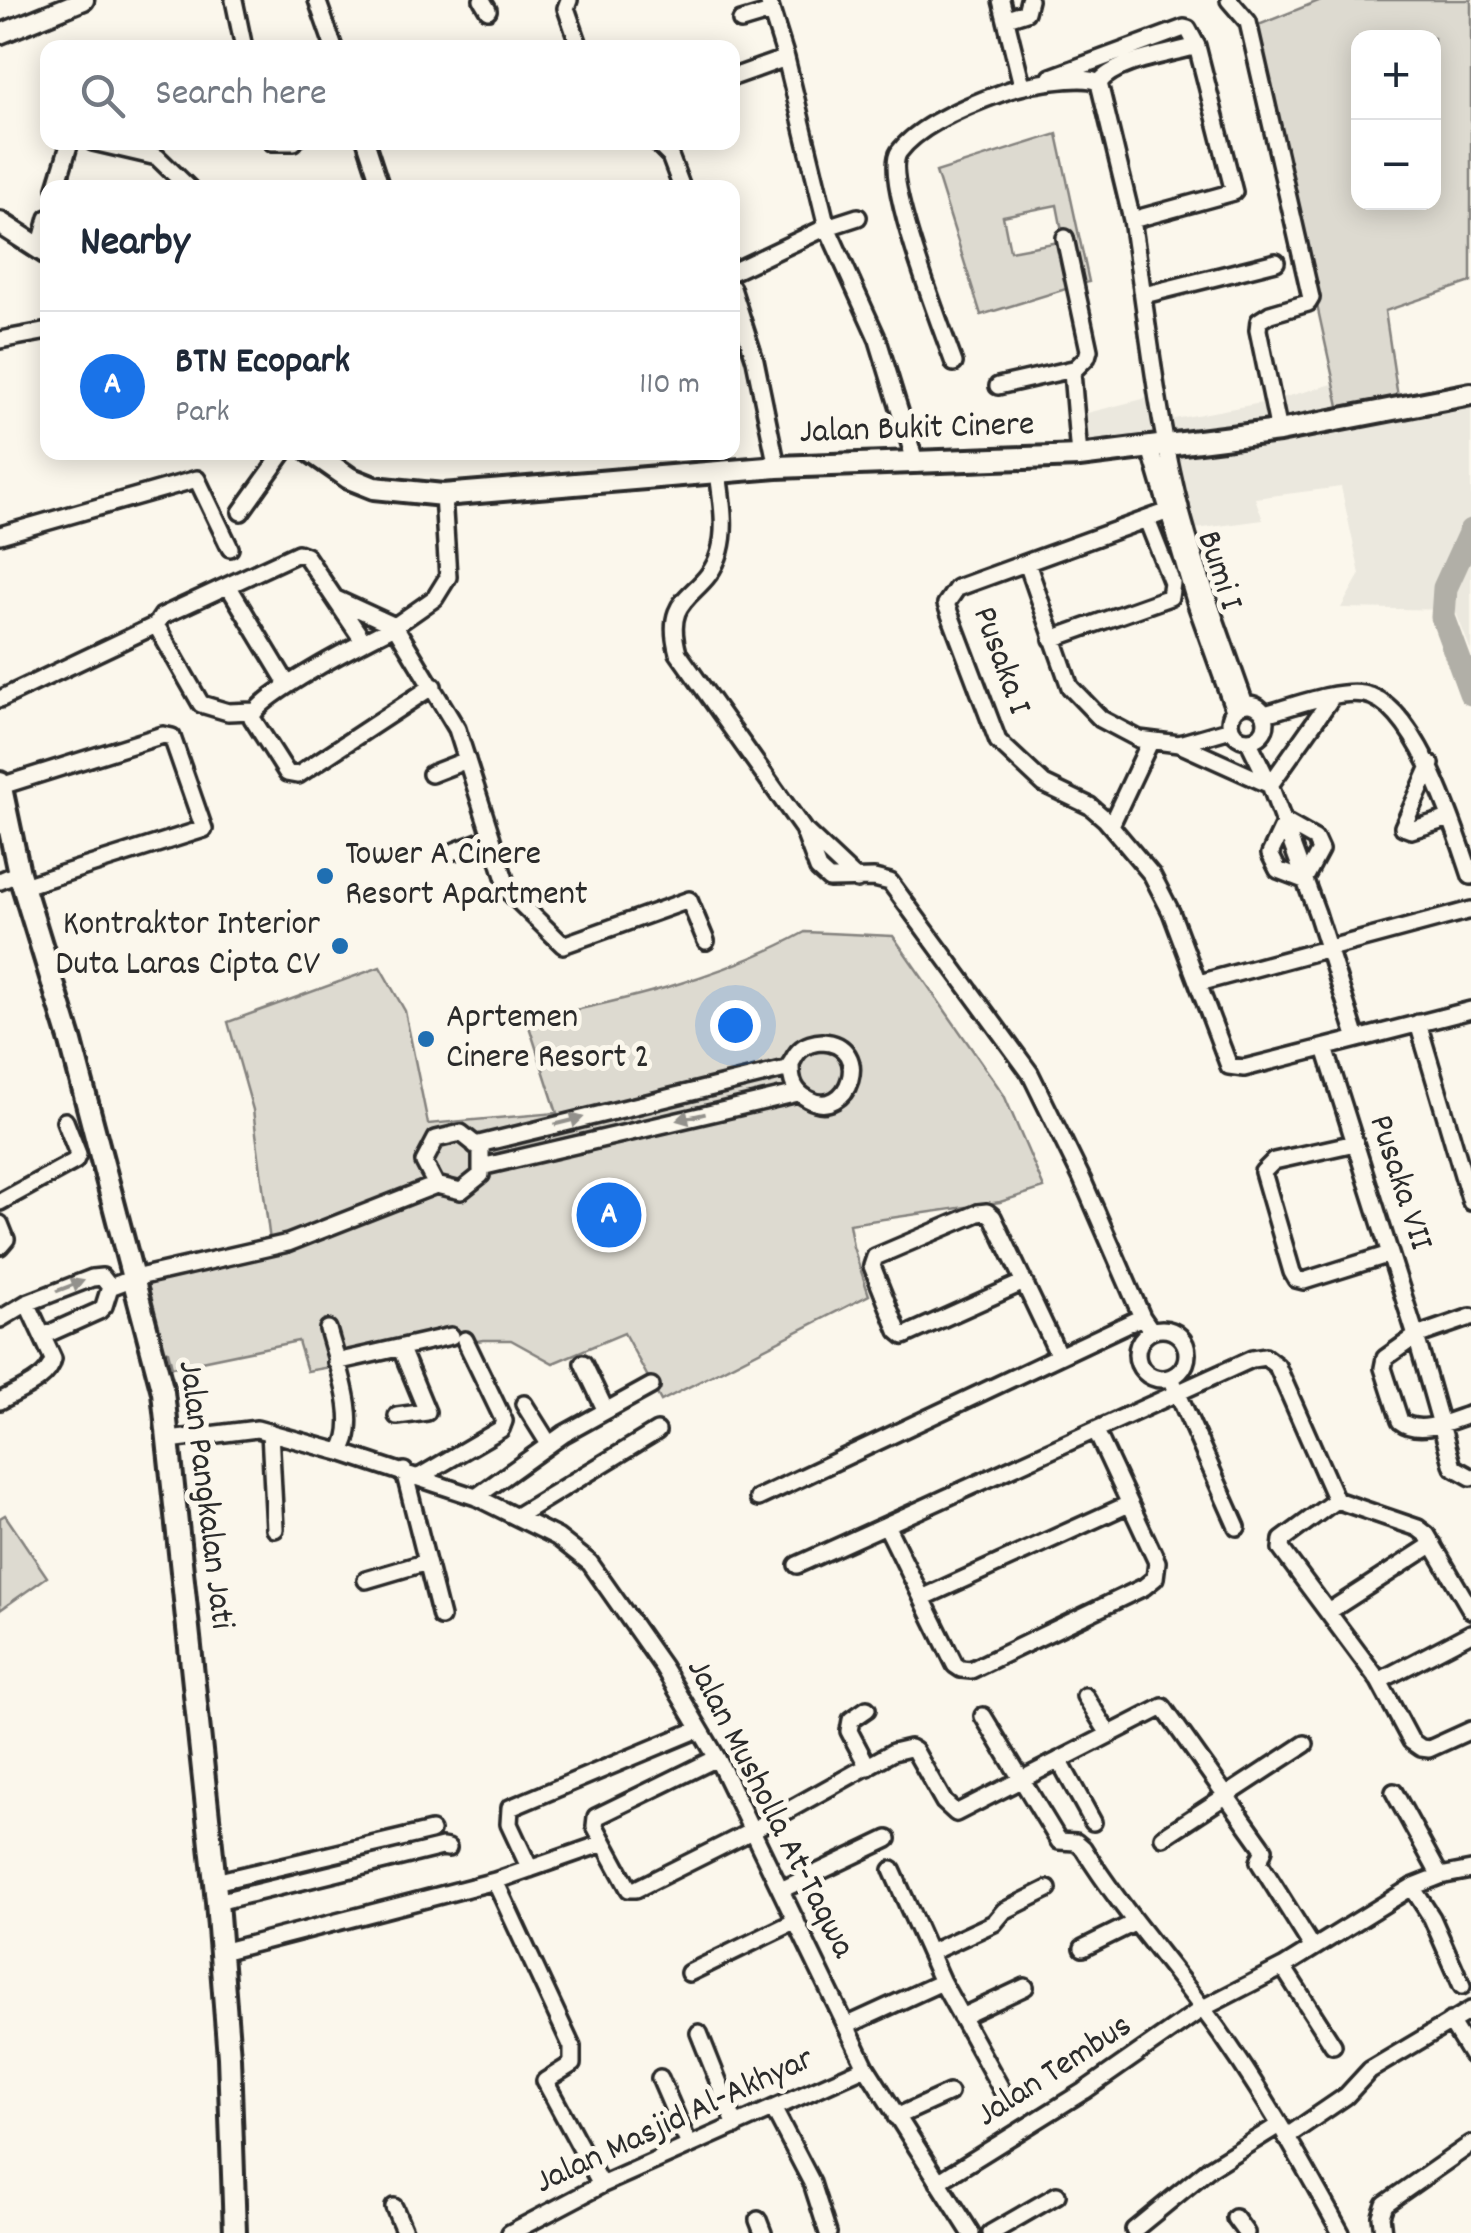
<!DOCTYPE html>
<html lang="en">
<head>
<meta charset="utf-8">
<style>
  body { margin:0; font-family:Dekko,sans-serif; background:#f2f2f3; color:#1f2937 }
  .controls { position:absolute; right:30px; top:30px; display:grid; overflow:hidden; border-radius:20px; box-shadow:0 5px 25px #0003 }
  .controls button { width:90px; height:90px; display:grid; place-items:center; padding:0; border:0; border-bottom:2px solid #e0e1e3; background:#fff; color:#1f2937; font:50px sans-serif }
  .you { position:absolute; left:735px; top:1025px; width:35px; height:35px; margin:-25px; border:8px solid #fff; border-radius:50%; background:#1a73e8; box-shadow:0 0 0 15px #1a73e833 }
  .badge { display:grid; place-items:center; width:65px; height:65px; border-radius:50%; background:#1a73e8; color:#fff; font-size:32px; font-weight:700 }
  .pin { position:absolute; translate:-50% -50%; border:5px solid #fff; box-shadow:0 2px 10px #0006 }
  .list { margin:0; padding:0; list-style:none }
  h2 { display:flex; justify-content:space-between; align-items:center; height:130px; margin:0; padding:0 40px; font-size:42px }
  h2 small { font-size:32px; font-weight:400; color:#747a83 }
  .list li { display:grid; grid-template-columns:65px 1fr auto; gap:30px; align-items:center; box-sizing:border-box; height:150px; padding:0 40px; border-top:2px solid #e0e1e3 }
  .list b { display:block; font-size:38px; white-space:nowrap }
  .list p { margin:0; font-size:32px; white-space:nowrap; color:#747a83 }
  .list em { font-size:32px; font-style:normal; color:#747a83 }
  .icon { flex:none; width:55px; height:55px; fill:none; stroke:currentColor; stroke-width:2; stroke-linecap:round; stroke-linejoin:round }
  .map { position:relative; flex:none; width:1471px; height:2233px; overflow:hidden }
  .search { position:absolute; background:#fff; box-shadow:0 5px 25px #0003; left:40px; top:40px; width:700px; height:110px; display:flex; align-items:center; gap:25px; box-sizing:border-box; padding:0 35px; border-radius:20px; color:#747a83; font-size:38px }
  .panel { position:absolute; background:#fff; box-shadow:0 5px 25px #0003; left:40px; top:180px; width:700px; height:280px; border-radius:20px }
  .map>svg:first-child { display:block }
  .built { fill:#ebe8de }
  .green { fill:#dddad0; stroke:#84827e; stroke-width:2.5; fill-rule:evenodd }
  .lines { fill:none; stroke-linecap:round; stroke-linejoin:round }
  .river { stroke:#b1afa7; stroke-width:25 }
  .minor-casing { stroke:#2b2b2b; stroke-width:22 }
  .tertiary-casing { stroke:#2b2b2b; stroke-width:25 }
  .secondary-casing { stroke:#2b2b2b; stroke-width:28 }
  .minor { stroke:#fbf7ec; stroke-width:15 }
  .tertiary { stroke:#fbf7ec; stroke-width:18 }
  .secondary { stroke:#fbf7ec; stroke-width:20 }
  .oneway { fill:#93918c }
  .poi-dot { fill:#1f6fb2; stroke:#fbf7ec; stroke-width:4 }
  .labels { text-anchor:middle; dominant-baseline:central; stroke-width:10; stroke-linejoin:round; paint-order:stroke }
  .street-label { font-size:35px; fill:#2b2b2b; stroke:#fbf7ec }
  .poi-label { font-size:35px; fill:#2b2b2b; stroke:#fbf7ec; text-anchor:start }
</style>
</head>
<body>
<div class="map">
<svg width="1471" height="2233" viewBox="0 0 1471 2233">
  <rect width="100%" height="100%" fill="#fbf7ec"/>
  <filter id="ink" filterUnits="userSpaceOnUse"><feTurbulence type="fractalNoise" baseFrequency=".01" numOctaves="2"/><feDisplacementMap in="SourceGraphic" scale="20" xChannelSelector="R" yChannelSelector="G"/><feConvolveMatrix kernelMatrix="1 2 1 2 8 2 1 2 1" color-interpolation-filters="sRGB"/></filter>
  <g filter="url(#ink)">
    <path class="built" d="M 1333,384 L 1341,415 L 1471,395 L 1471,651 L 1455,610 L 1341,608 L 1360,574 L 1341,487 L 1255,498 L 1263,520 L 1196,529 L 1169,453 L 1078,460 L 1075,416 L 1163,394 L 1169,420 L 1267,402 Z"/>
    <path class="green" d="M 1321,0 L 1471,0 L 1471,282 L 1385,311 L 1399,404 L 1341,415 L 1256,26 ZM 1358,38 L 1434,38 L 1434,202 L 1358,202 Z
      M 1057,134 L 1089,282 L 981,315 L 936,172 ZM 1057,205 L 1064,241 L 1010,251 L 1003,216 Z
      M 805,932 L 893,936 L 1004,1095 L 1044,1188 L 1000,1202 L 849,1224 L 853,1247 L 869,1295 L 661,1401 L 624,1333 L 553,1363 L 511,1340 L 483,1340 L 307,1371 L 298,1341 L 172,1367 L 168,1351 L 164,1351 L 147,1281 L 270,1241 L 253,1110 L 228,1022 L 380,967 L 405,1011 L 428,1124 L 557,1113 L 527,1020 C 623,1001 719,979 805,932 Z
      M 5,1515 L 47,1577 L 0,1610 L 0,1518 Z"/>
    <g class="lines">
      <path class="river" d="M 1471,531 L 1445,588 L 1443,617 L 1471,693"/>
      <g class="minor-casing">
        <path id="minor" d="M 234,0 L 244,48
          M 317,0 L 334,48
          M 482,0 L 488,10
          M 569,0 L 566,8 L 580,48
          M 768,0 L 786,58 L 827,227 L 878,340 L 916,464
          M 1001,0 L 1022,85
          M 1229,0 L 1248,22 L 1311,298 L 1308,303 L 1270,314 L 1259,321 L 1258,330 L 1279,431
          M 1007,18 L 1026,12 L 1029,0
          M 741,21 L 771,12
          M 1197,46 L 1234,192 L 1132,220 L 1099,83 C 1114,61 1171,54 1197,46 Z
          M 733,77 L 786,58
          M 1051,77 L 1184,28 L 1188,29 L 1197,46
          M 93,142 L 157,157 L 189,188
          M 272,142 L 294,142
          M 366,142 L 381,188
          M 656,142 L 670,156 L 682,188
          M 56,188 L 70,142
          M 1132,220 C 1146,310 1155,403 1176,492 C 1193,564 1221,634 1245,704
          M 1065,238 L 1089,350 L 1087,357 L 1072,372 L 1079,456
          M 40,248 L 48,218
          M 732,272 L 827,227 L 858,217
          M 732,288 L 755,360 L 777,467
          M 1144,295 L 1276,262
          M 0,340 L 48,331
          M 954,363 C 942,329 882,176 899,152 C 919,124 973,103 1004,92 C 1022,85 1085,73 1099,83
          M 998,386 L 1073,369
          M 1150,448 L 1195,601 L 1234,710
          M 718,472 C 721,498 727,525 720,551 C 706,600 661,590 678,653 L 803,829 L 818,869 L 829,879 L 874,878 L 890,882 L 1030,1073 L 1082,1179 L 1142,1317 L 1151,1330
          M 443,495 L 448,577 L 435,598 L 395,626 L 457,729 L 509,892 L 563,945 L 689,900 L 706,941
          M 1180,507 L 957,588 L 946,604 L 998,741 L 1044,784 L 1090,806 L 1105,819 L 1152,875 L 1171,912 L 1229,1066 L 1244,1068 L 1471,1010
          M 241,512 L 284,452
          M 0,535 L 197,479 L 230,548
          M 1027,563 L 1070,687 L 1101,719 L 1139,739 L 1179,744 L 1231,729
          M 229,587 L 288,685
          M 334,598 L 395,626 C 369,639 256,695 252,718 L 287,773 L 298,775 L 433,686
          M 1052,639 L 1170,597 L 1172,583 L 1147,520
          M 1332,697 L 1270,785 L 1317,913 L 1357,1039
          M 0,699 L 156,625
          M1230 722a18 18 0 1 1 36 0a18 18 0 1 1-36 0Z
          M 253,711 L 228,712 L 201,704 L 156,625 L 162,616 L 298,553 L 306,556 L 364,642
          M 1265,714 C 1291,707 1338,689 1364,694 C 1417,703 1456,832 1471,876
          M 1248,740 L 1270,785
          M 1179,744 L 1270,785
          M 1431,764 L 1403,827 L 1411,830 L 1450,818
          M 431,774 L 467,760
          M 1,786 L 163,735 L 172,737 L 204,829 L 24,886
          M 1285,822 L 1315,839 L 1320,850 L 1304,880 L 1278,870 L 1270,854 Z
          M 1111,825 L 1150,742
          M 806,832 L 857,880
          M 455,851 L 489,838
          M 0,881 L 19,873
          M 1199,983 L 1471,910
          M 1418,1023 L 1471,1202
          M 1325,1048 L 1416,1336 L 1453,1467 L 1471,1477
          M 1355,1143 L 1274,1161 L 1263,1172 L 1292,1272 L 1296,1279 L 1304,1281 L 1390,1254
          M 475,1145 L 786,1069 C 793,1063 794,1055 800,1050 C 805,1045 815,1042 822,1042 C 874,1044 849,1122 808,1099 C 794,1091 791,1081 791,1066
          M 481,1167 L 798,1093
          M 0,1202 L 75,1161 L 78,1154 L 65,1121
          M 0,1224 L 6,1239 L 0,1246
          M 1024,1282 L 904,1336 L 898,1331 L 872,1266 L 875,1257 L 978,1213 L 987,1212 L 993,1217 L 1059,1356
          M 110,1287 L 134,1278 L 288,1243 L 436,1185 L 461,1191 L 481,1175 L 481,1149 L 461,1133 L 436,1139 L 424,1162 L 436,1185
          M 1471,1317 L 1416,1336 L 1385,1358 L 1383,1368 L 1400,1421 C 1419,1436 1450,1421 1471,1414
          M 0,1319 L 27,1303 L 92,1278 L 102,1277 L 110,1287
          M1137 1354a25 25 0 1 1 50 0a25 25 0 1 1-50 0Z
          M 328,1329 C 336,1360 362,1425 340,1452
          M 43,1336 L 99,1311 L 104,1306 L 110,1287
          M 336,1362 L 451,1336
          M 583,1363 L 605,1409
          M 1171,1378 L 1237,1527
          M 0,1401 C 17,1391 49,1380 53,1359 L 27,1303
          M 524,1404 L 549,1444
          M 397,1416 L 427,1412 L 401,1349
          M 1096,1431 L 1157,1562 L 1155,1578 L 1144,1587 L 971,1670 L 961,1669 L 955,1665 L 886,1525 L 1252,1359 L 1265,1357 L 1277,1366 L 1336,1500 L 1418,1528 L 1427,1535 L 1471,1610
          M 270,1432 L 275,1529
          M 169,1440 L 257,1429 L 340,1452 L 476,1497 L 557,1537 L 590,1563 L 663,1667 L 717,1758 L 866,2067 L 971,2233
          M 404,1471 L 441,1617
          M 419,1477 L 501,1429 L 504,1421 L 465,1340
          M 476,1497 L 564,1434 L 651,1386
          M 758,1498 L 1142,1317
          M 1336,1500 L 1282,1540 L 1281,1549 L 1379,1681 L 1411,1741 L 1421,1748 L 1429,1749 L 1471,1730
          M 517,1516 L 657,1431
          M 797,1565 L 886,1525
          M 366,1580 L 427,1562
          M 922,1598 L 1129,1504
          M 1328,1612 L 1433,1544
          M 1379,1681 L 1471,1633
          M 1085,1696 L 1109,1734
          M 867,1709 L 851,1720 L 849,1731 L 868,1767
          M 983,1716 L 1059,1841 L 1076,1842 L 1083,1848 C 1119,1906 1163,1955 1203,2009 C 1256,2079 1299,2157 1341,2233
          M 717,1758 L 596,1817 L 595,1826 L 629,1889 L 636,1889 L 742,1836 L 893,1752 L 910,1748 L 915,1751 L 944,1802 L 956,1813 L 1163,1707 L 1264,1849 L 1259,1862 L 1313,1948
          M 1059,1760 L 1093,1822
          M 1394,1792 L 1440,1876
          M 1163,1837 L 1305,1744
          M 530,1869 L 509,1824 L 510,1808 L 699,1729
          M 892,1870 L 942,1982 L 1004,2094
          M 495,1881 L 572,2047 L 572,2064 L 545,2081 L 601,2185
          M 215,1882 L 431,1831
          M 1412,1887 L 1432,1918 L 1462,1986
          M 781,1890 L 888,1839
          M 217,1902 L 442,1847 L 448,1848
          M 1083,1948 L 1134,1923
          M 221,1952 L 495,1881 L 604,1843
          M 929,1953 L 994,1923 L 1004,1911 L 1048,1889
          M 1283,1967 L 1333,2045
          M 689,1973 L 796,1921
          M 961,2017 L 1025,1987
          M 1450,2021 L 1471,2055
          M 846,2026 L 942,1982
          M 699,2033 L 736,2126
          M 660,2078 L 689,2145
          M 774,2110 L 812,2183 L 828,2233
          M 896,2117 L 949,2093
          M 1286,2137 L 1346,2096 L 1370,2070 L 1471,2010
          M 938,2182 L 1084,2091 L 1203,2008 L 1283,1967 L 1412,1887 L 1440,1876 L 1471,1870
          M 394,2207 L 405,2233
          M 1235,2218 L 1246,2233
          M 758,2220 L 763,2233
          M 1134,2230 L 1210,2168 L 1279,2125
          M 510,2233 L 601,2185 L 866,2067
          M 991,2233 L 1057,2195
          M 1383,2233 L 1381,2216 L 1385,2204 L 1471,2144"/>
      </g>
      <g class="tertiary-casing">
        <path id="tertiary" d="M 0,34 L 84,0"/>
      </g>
      <g class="secondary-casing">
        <path id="secondary" d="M 0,223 L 48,254
          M 312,452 L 349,478 L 374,488 L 443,495 L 777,467 L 1079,456 L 1279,431 L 1471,394
          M 0,783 L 19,873 L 71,1042 L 163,1392 L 217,1902 L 229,2057 L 235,2233"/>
      </g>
      <use href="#minor" class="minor"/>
      <use href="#tertiary" class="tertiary"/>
      <use href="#secondary" class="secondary"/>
    </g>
    <defs><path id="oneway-solid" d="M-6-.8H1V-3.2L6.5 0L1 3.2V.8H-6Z" transform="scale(2.5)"/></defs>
    <g class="oneway">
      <use href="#oneway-solid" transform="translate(691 1117) rotate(167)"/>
      <use href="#oneway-solid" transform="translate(569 1121) rotate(-14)"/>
      <use href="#oneway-solid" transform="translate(70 1286) rotate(-21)"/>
    </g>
  </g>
  <g class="poi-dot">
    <circle cx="325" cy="876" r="10"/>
    <circle cx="340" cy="946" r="10"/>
    <circle cx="426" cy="1039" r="10"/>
  </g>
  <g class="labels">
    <g class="street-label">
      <text transform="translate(917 430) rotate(-2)">Jalan Bukit Cinere</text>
      <text transform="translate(1218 571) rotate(72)">Bumi I</text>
      <text transform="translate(1000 661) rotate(70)">Pusaka I</text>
      <text transform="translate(1399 1183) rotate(72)">Pusaka VII</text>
      <text transform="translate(204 1495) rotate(83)">Jalan Pangkalan Jati</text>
      <text transform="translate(769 1809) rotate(63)">Jalan Musholla At-Taqwa</text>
      <text transform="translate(1055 2072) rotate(-33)">Jalan Tembus</text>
      <text transform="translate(675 2122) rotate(-25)">Jalan Masjid Al-Akhyar</text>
    </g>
    <g class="poi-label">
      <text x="345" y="856">Tower A Cinere<tspan x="345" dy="40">Resort Apartment</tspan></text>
      <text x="320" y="926" text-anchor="end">Kontraktor Interior<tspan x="320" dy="40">Duta Laras Cipta CV</tspan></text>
      <text x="446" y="1019">Aprtemen<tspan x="446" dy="40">Cinere Resort 2</tspan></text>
    </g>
  </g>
</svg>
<div class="controls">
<button>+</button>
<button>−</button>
</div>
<div class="you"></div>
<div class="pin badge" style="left:609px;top:1215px">A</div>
<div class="search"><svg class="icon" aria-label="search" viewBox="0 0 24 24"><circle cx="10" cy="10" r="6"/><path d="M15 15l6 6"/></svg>Search here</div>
<section class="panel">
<h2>Nearby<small></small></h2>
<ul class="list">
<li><span class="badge">A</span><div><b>BTN Ecopark</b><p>Park</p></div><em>110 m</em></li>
</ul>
</section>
</div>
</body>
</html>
